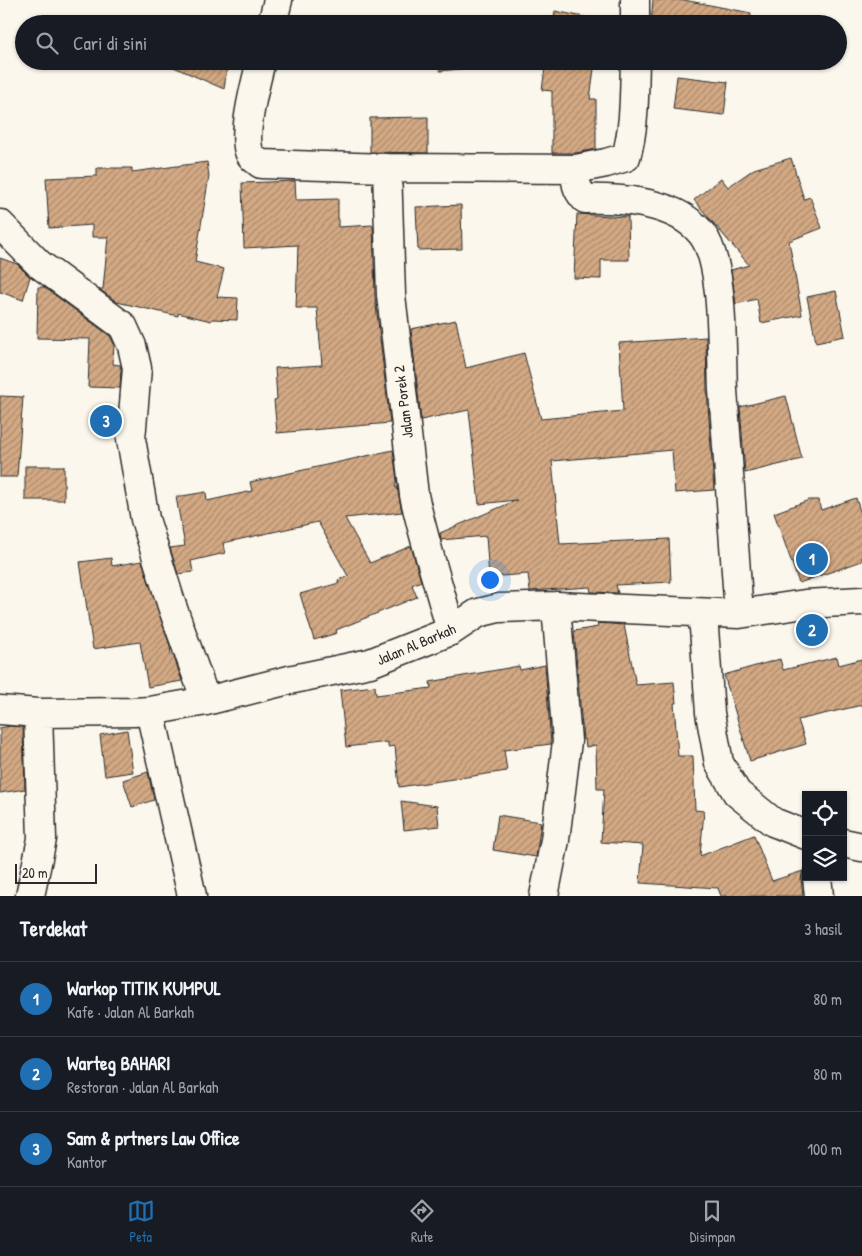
<!DOCTYPE html>
<html lang="id">
<head>
<meta charset="utf-8">
<style>
  body { margin:0; font-family:"Patrick Hand",sans-serif; background:#20242c; color:#f1f3f6 }
  .controls { position:absolute; right:15px; bottom:15px; display:grid; overflow:hidden; border-radius:0px; box-shadow:0 1px 4px #0004 }
  .controls button { width:45px; height:45px; display:grid; place-items:center; padding:0; border:0; border-bottom:1px solid #363941; background:#171b24; color:#f1f3f6; font:25px sans-serif }
  .scale { position:absolute; left:15px; bottom:12px; width:82px; box-sizing:border-box; padding-left:5px; border:2px solid #2b2b2b; border-top:0; font-size:14px; line-height:18px; white-space:nowrap; color:#2b2b2b; -webkit-text-stroke:4px #fbf7ec; paint-order:stroke }
  .you { position:absolute; left:489px; top:579px; width:18px; height:18px; margin:-12px; border:4px solid #fff; border-radius:50%; background:#1a73e8; box-shadow:0 0 0 8px #1a73e833 }
  .badge { display:grid; place-items:center; width:32px; height:32px; border-radius:50%; background:#1f6fb2; color:#fff; font-size:16px; font-weight:700 }
  .pin { position:absolute; translate:-50% -50%; border:2px solid #fff; box-shadow:0 1px 5px #0006 }
  .list { margin:0; padding:0; list-style:none }
  h2 { display:flex; justify-content:space-between; align-items:center; height:65px; margin:0; padding:0 20px; font-size:21px }
  h2 small { font-size:16px; font-weight:400; color:#9ea1a6 }
  .list li { display:grid; grid-template-columns:32px 1fr auto; gap:15px; align-items:center; box-sizing:border-box; height:75px; padding:0 20px; border-top:1px solid #363941 }
  .list b { display:block; font-size:19px; white-space:nowrap }
  .list p { margin:0; font-size:16px; white-space:nowrap; color:#9ea1a6 }
  .list em { font-size:16px; font-style:normal; color:#9ea1a6 }
  .icon { flex:none; width:28px; height:28px; fill:none; stroke:currentColor; stroke-width:2; stroke-linecap:round; stroke-linejoin:round }
  .map { position:relative; flex:none; width:862px; height:896px; overflow:hidden }
  .search { position:absolute; background:#171b24; box-shadow:0 1px 4px #0004; left:15px; right:15px; top:15px; height:55px; display:flex; align-items:center; gap:12px; box-sizing:border-box; padding:0 18px; border-radius:28px; color:#9ea1a6; font-size:19px }
  .sheet { height:290px; background:#171b24 }
  nav { display:flex; justify-content:space-around; align-items:center; box-sizing:border-box; height:70px; border-top:1px solid #363941; background:#171b24; font-size:14px; color:#9ea1a6 }
  nav a { display:grid; justify-items:center; gap:2px }
  nav .on { color:#1f6fb2 }
  .map>svg:first-child { display:block }
  .building { fill:url(#building-hatch); stroke:#2b2b2b }
  .lines { fill:none; stroke-linecap:round; stroke-linejoin:round }
  .minor-casing { stroke:#2b2b2b; stroke-width:31 }
  .minor { stroke:#fbf7ec; stroke-width:28 }
  .labels { text-anchor:middle; dominant-baseline:central; stroke-width:5; stroke-linejoin:round; paint-order:stroke }
  .street-label { font-size:15px; fill:#2b2b2b; stroke:#fbf7ec }
</style>
</head>
<body>
<div class="map">
<svg width="862" height="896" viewBox="0 0 862 896">
  <defs>
    <pattern id="building-hatch" width="6" height="6" patternUnits="userSpaceOnUse" patternTransform="scale(1.25)"><rect width="6" height="6" fill="#d3a984"/><path d="M-1 1l2-2M0 6l6-6M5 7l2-2" fill="none" stroke="#ab8a6c"/></pattern>
  </defs>
  <rect width="100%" height="100%" fill="#fbf7ec"/>
  <filter id="ink" filterUnits="userSpaceOnUse"><feTurbulence type="fractalNoise" baseFrequency=".02" numOctaves="2"/><feDisplacementMap in="SourceGraphic" scale="10" xChannelSelector="R" yChannelSelector="G"/><feConvolveMatrix kernelMatrix="1 2 1 2 8 2 1 2 1" color-interpolation-filters="sRGB"/></filter>
  <g filter="url(#ink)">
    <path class="building" d="M 653,0 L 684,0 L 751,13 L 750,24 L 651,24 Z
      M 555,11 L 598,20 L 597,24 L 553,24 Z
      M 473,17 L 474,24 L 436,24 L 435,21 Z
      M 160,61 L 228,61 L 224,89 Z
      M 439,61 L 478,61 L 478,67 L 440,71 Z
      M 546,61 L 595,61 L 590,99 L 596,99 L 596,149 L 576,153 L 552,153 L 552,91 L 542,90 Z
      M 677,76 L 728,82 L 724,115 L 673,109 Z
      M 428,117 L 428,153 L 370,152 L 370,118 Z
      M 791,158 L 804,199 L 810,197 L 822,228 L 789,241 L 802,315 L 761,323 L 757,299 L 736,304 L 731,270 L 749,265 L 694,200 L 721,178 L 728,187 L 754,169 Z
      M 207,162 L 209,176 L 195,262 L 224,269 L 217,297 L 238,298 L 237,320 L 212,319 L 211,321 L 178,313 L 178,316 L 117,302 L 99,289 L 103,289 L 108,237 L 92,237 L 92,225 L 49,228 L 46,178 L 97,176 L 97,168 L 132,168 L 132,172 Z
      M 295,181 L 296,200 L 338,199 L 338,227 L 373,225 L 375,297 L 390,423 L 277,433 L 274,400 L 277,399 L 275,368 L 322,365 L 317,308 L 296,308 L 298,245 L 244,248 L 242,183 Z
      M 461,205 L 462,249 L 418,250 L 416,207 Z
      M 577,214 L 628,217 L 629,260 L 601,260 L 601,279 L 574,278 Z
      M 0,258 L 17,264 L 30,277 L 23,300 L 0,292 Z
      M 38,287 L 44,287 L 110,336 L 114,344 L 113,364 L 120,365 L 121,369 L 120,388 L 88,387 L 90,339 L 37,338 Z
      M 836,291 L 845,336 L 816,342 L 807,297 Z
      M 456,320 L 466,368 L 524,353 L 541,419 L 623,411 L 619,343 L 706,337 L 707,391 L 714,490 L 675,493 L 672,450 L 552,461 L 560,544 L 669,539 L 671,582 L 616,585 L 618,593 L 591,592 L 590,587 L 530,591 L 528,574 L 489,577 L 486,536 L 441,540 L 440,533 L 517,500 L 479,504 L 469,410 L 421,420 L 411,329 Z
      M 0,396 L 23,397 L 17,477 L 0,477 Z
      M 786,396 L 802,459 L 745,473 L 740,407 Z
      M 393,450 L 397,480 L 395,487 L 397,487 L 402,512 L 345,518 L 370,563 L 411,546 L 421,581 L 412,585 L 417,597 L 336,630 L 337,633 L 314,640 L 300,594 L 339,583 L 338,580 L 348,576 L 318,522 L 223,543 L 225,553 L 191,561 L 193,572 L 178,574 L 170,548 L 185,546 L 176,497 L 206,492 L 207,501 L 252,491 L 250,482 Z
      M 25,466 L 64,466 L 64,500 L 25,500 Z
      M 856,498 L 862,518 L 862,561 L 799,583 L 774,513 L 809,500 L 818,500 L 821,510 Z
      M 111,558 L 112,566 L 142,561 L 170,646 L 171,655 L 173,654 L 182,681 L 148,687 L 140,642 L 93,649 L 80,562 Z
      M 597,623 L 624,625 L 636,685 L 674,682 L 676,703 L 674,703 L 678,756 L 693,756 L 695,810 L 704,811 L 700,856 L 754,835 L 772,881 L 803,871 L 801,879 L 803,896 L 721,896 L 718,888 L 640,883 L 643,845 L 601,842 L 604,789 L 597,789 L 596,745 L 586,747 L 585,739 L 583,740 L 574,631 L 598,627 Z
      M 837,657 L 839,665 L 862,659 L 862,705 L 798,720 L 806,744 L 750,761 L 724,675 L 780,659 L 783,670 Z
      M 545,665 L 551,744 L 504,750 L 507,771 L 399,787 L 395,746 L 388,747 L 388,742 L 346,747 L 340,690 L 375,686 L 376,695 L 431,688 L 430,682 L 519,666 L 520,670 Z
      M 10,726 L 23,727 L 25,789 L 0,793 L 0,728 Z
      M 127,730 L 133,772 L 105,776 L 100,735 Z
      M 148,772 L 154,800 L 132,807 L 123,780 Z
      M 401,801 L 437,806 L 439,826 L 404,830 Z
      M 498,815 L 541,822 L 536,857 L 493,850 Z"/>
    <g class="lines">
      <g class="minor-casing">
        <path id="minor" d="M 272,24 L 278,0
          M 635,24 L 635,0
          M 261,61 C 256,82 241,135 250,154 C 252,158 257,161 261,164 L 387,168 L 576,169 L 606,163 L 626,157 C 635,126 634,93 635,61
          M 387,168 L 391,295 L 414,495 C 424,541 439,586 451,631
          M 576,169 C 575,182 576,189 585,199 C 622,198 677,202 702,234 C 725,264 721,350 723,390 C 728,465 734,539 739,614
          M 0,224 L 39,264 L 123,326 L 132,346 L 137,368 L 131,439 L 145,519 L 172,606 L 206,701
          M 700,613 L 704,628 L 710,713 L 719,763 L 737,793 L 773,822 L 806,835
          M 0,710 L 38,713 L 133,712 L 150,711 L 206,701 L 289,680 L 370,663 L 451,631 L 478,613 L 499,608 L 556,606 L 739,614 L 805,604 L 862,601
          M 150,711 L 192,896
          M 843,843 L 862,847
          M 817,877 L 819,896
          M 30,896 L 42,839 L 38,713
          M 544,896 L 555,840 L 567,741 L 556,606"/>
      </g>
      <use href="#minor" class="minor"/>
    </g>
  </g>
  <g class="labels">
    <g class="street-label">
      <text transform="translate(403 402) rotate(-97)">Jalan Porek 2</text>
      <text transform="translate(416 644) rotate(-23)">Jalan Al Barkah</text>
    </g>
  </g>
</svg>
<div class="controls">
<button><svg class="icon" aria-label="locate" viewBox="0 0 24 24"><circle cx="12" cy="12" r="6"/><path d="M12 2v4M12 18v4M2 12h4M18 12h4"/></svg></button>
<button><svg class="icon" aria-label="layers" viewBox="0 0 24 24"><path d="M12 4l9 5-9 5-9-5zM3 14l9 5 9-5"/></svg></button>
</div>
<div class="scale">20 m</div>
<div class="you"></div>
<div class="pin badge" style="left:812px;top:559px">1</div>
<div class="pin badge" style="left:812px;top:630px">2</div>
<div class="pin badge" style="left:106px;top:421px">3</div>
<div class="search"><svg class="icon" aria-label="search" viewBox="0 0 24 24"><circle cx="10" cy="10" r="6"/><path d="M15 15l6 6"/></svg>Cari di sini</div>
</div>
<section class="sheet">
<h2>Terdekat<small>3 hasil</small></h2>
<ul class="list">
<li><span class="badge">1</span><div><b>Warkop TITIK KUMPUL</b><p>Kafe · Jalan Al Barkah</p></div><em>80 m</em></li>
<li><span class="badge">2</span><div><b>Warteg BAHARI</b><p>Restoran · Jalan Al Barkah</p></div><em>80 m</em></li>
<li><span class="badge">3</span><div><b>Sam &amp; prtners Law Office</b><p>Kantor</p></div><em>100 m</em></li>
</ul>
</section>
<nav>
<a class="on"><svg class="icon" aria-label="map" viewBox="0 0 24 24"><path d="M3 6l6-2 6 2 6-2v14l-6 2-6-2-6 2zM9 4v14M15 6v14"/></svg>Peta</a>
<a><svg class="icon" aria-label="directions" viewBox="0 0 24 24"><path d="M12 3l9 9-9 9-9-9zM9 14v-3h6M13 9l2 2-2 2"/></svg>Rute</a>
<a><svg class="icon" aria-label="saved" viewBox="0 0 24 24"><path d="M7 4h10v16l-5-4-5 4z"/></svg>Disimpan</a>
</nav>
</body>
</html>
